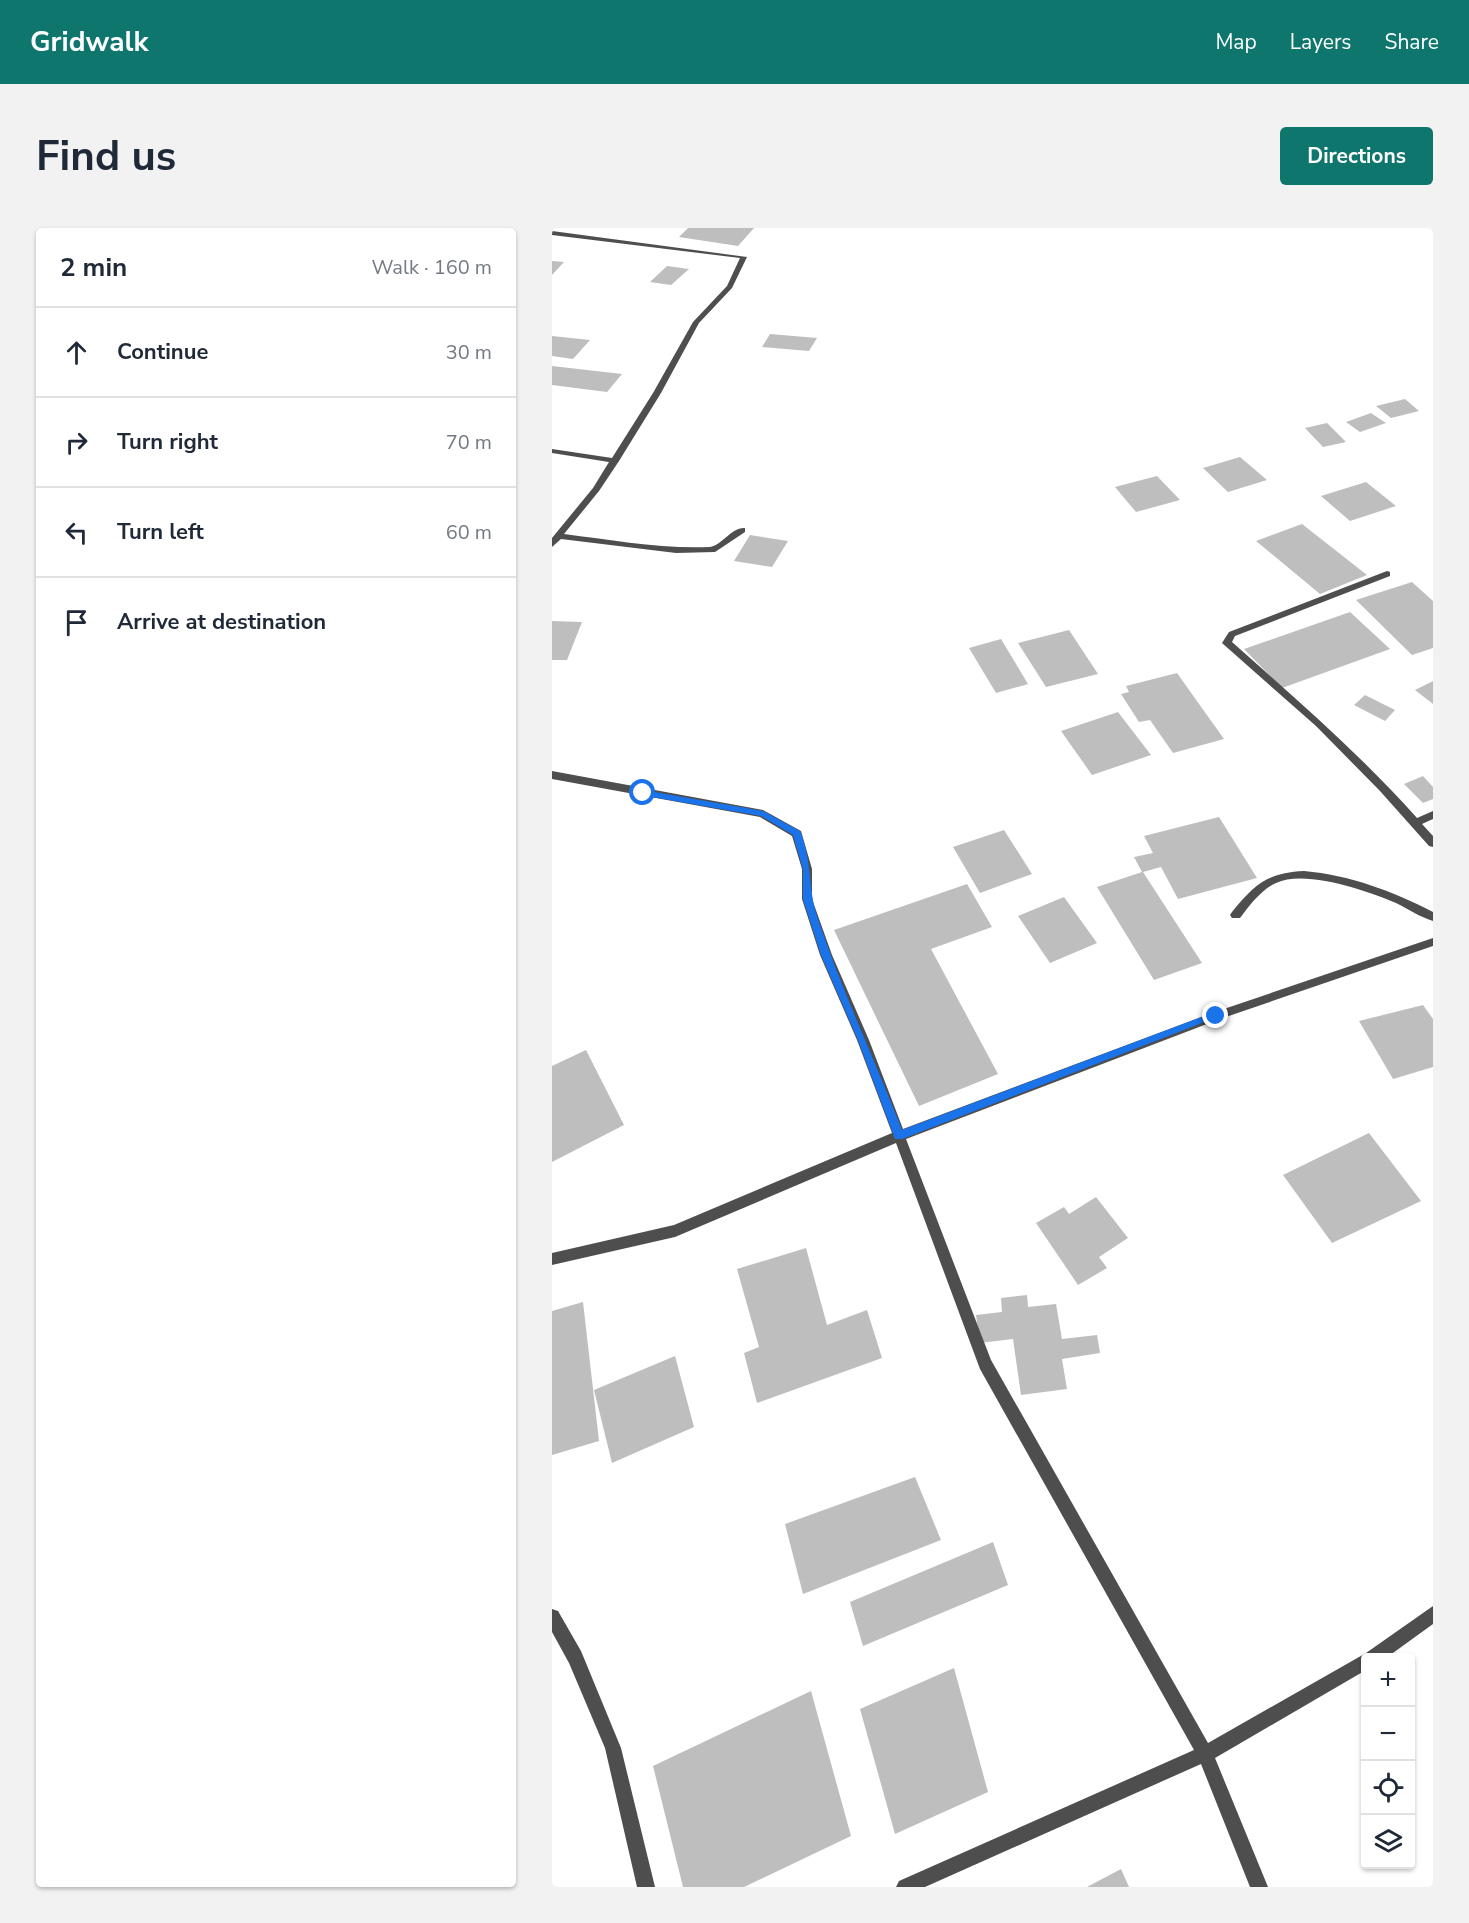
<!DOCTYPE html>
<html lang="en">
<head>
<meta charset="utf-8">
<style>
  body { margin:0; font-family:"Nunito Sans",sans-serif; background:#f2f2f3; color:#1f2937 }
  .controls { position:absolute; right:18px; bottom:18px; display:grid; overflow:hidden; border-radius:6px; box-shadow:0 2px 4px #0004 }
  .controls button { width:54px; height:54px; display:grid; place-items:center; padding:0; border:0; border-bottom:2px solid #e0e1e3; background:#fff; color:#1f2937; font:30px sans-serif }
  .stop { position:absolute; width:18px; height:18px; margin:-14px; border:4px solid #1a73e8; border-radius:50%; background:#fff }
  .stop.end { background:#1a73e8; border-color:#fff; box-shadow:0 2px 6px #0008 }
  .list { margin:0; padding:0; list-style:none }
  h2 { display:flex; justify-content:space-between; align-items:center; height:78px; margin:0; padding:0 24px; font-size:26px }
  h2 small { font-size:20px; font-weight:400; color:#747a83 }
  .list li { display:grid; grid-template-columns:39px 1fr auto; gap:18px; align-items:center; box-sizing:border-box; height:90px; padding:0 24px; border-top:2px solid #e0e1e3 }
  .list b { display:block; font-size:22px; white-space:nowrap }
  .list em { font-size:20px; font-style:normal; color:#747a83 }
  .icon { flex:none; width:33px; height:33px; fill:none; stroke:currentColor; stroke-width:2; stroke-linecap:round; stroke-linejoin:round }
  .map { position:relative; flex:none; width:881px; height:1659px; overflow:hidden; border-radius:6px }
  header { display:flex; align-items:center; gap:36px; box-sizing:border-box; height:84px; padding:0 30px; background:#0f766e; color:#fff }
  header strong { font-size:28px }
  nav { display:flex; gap:33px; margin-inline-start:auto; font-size:21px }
  .intro { display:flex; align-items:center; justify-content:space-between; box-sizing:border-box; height:144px; padding:0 36px }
  h1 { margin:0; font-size:42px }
  .button { padding:15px 27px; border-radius:6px; background:#0f766e; color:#fff; font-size:21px; font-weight:700 }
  main { display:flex; gap:36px; padding:0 36px }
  aside { flex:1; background:#fff; border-radius:6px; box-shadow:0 2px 4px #0004 }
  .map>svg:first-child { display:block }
  .building { fill:#bebebe }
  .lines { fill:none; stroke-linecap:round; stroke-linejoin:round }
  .service { fill:#4e4e4e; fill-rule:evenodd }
  .minor { fill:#4e4e4e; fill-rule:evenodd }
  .route { fill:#1a73e8 }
</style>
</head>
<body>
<header>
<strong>Gridwalk</strong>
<nav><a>Map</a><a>Layers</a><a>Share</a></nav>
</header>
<div class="intro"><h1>Find us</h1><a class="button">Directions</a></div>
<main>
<aside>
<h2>2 min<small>Walk · 160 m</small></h2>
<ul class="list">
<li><svg class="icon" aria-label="ahead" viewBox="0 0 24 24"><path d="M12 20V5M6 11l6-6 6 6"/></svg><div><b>Continue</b></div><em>30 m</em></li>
<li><svg class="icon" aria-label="right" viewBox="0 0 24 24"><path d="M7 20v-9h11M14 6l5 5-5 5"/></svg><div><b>Turn right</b></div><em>70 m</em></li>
<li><svg class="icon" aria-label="left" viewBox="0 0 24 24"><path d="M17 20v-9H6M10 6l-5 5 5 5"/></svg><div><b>Turn left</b></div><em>60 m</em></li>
<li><svg class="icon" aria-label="arrive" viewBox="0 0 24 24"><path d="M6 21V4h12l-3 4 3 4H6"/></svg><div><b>Arrive at destination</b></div></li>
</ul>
</aside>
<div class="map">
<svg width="881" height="1659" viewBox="0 0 881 1659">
  <rect width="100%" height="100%" fill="#fff"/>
  <path class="building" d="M 136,0 L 202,0 L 186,18 L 127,9 Z
    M 0,33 L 12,34 L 0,47 Z
    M 115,38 L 137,41 L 119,57 L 98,54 Z
    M 218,106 L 265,110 L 257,123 L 210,119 Z
    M 0,108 L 38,112 L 21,131 L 0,128 Z
    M 0,138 L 70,146 L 55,164 L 0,157 Z
    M 853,171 L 867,183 L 839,190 L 824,178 Z
    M 819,185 L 834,195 L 808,204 L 794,194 Z
    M 775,195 L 794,214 L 771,219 L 753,200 Z
    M 688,229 L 715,252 L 676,264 L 651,240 Z
    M 605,248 L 628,272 L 584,284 L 563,259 Z
    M 814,254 L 844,278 L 798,293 L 769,268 Z
    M 750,296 L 815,347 L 768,366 L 704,313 Z
    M 198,307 L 236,313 L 220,339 L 182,333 Z
    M 860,354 L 881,373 L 881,420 L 860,427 L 804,372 Z
    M 798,384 L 838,421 L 730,460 L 692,421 Z
    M 0,393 L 30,394 L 15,432 L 0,432 Z
    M 517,402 L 546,446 L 494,459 L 466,415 Z
    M 449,411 L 476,456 L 444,465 L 417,420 Z
    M 625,445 L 672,511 L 621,525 L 598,492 L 587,494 L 569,466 L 577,464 L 574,458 Z
    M 881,453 L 881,476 L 863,462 Z
    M 813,467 L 843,482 L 833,493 L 802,477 Z
    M 566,484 L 599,527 L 540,547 L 509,503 Z
    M 871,548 L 881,559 L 881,571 L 871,575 L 852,556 Z
    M 667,589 L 705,650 L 626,671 L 609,639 L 591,644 L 650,735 L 602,752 L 545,659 L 590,644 L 582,629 L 601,625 L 592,608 Z
    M 452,602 L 480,646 L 428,665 L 401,619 Z
    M 415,656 L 440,699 L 379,721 L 446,846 L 367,878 L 282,702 Z
    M 512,669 L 545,715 L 498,735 L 466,688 Z
    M 871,777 L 881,791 L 881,839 L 841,851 L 807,793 Z
    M 34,822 L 72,897 L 0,934 L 0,838 Z
    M 817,905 L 869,973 L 780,1015 L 731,947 Z
    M 544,969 L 576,1010 L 547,1029 L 555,1040 L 526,1057 L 484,995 L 512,979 L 517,986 Z
    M 254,1020 L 275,1097 L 315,1082 L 330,1130 L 205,1175 L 192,1125 L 207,1119 L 185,1041 Z
    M 475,1067 L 476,1079 L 504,1076 L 510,1111 L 545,1107 L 548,1125 L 510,1131 L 515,1161 L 469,1167 L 461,1111 L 428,1115 L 424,1087 L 450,1084 L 449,1070 Z
    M 31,1074 L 47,1213 L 0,1227 L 0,1083 Z
    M 123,1128 L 142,1199 L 60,1235 L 42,1162 Z
    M 363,1249 L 389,1312 L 251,1366 L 233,1296 Z
    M 441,1314 L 456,1357 L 311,1418 L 298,1374 Z
    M 402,1440 L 436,1564 L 343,1606 L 308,1481 Z
    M 259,1463 L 299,1608 L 192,1659 L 131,1659 L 101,1538 Z
    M 569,1641 L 577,1659 L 535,1659 Z"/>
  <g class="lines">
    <path class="service" d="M 0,1381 L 6,1383 L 29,1423 L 69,1520 L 103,1659 L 85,1659 L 53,1520 L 17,1435 L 0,1404 Z"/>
    <path class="minor" d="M 0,3 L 195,29 L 180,60 L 147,95 L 109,165 L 67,233 L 47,263 L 12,306 C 60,312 109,321 157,319 C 170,318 179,299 193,300 L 193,304 L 163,324 L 124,325 L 9,311 L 0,319 L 0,310 L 41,260 L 57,234 L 0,225 L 0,221 L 60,230 L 101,165 L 141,94 L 175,58 L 188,30 L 0,7 Z
      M 835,343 L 838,344 L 838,348 L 683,408 L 680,414 C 744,471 808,526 865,590 L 881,583 L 881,591 L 870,596 L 881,608 L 881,619 L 877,618 L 828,563 L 764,498 L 670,415 L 677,404 Z
      M 0,543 L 211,582 L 249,603 L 260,641 L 260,671 L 280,727 L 317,812 L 351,901 L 660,785 L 881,710 L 881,718 L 668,791 L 354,911 L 439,1132 L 656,1515 L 814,1425 L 881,1378 L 881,1396 L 834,1430 L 814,1430 L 814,1442 L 663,1530 L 716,1659 L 698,1659 L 649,1536 L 373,1659 L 344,1659 L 347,1653 L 642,1522 L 428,1141 L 344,915 L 123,1009 L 0,1037 L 0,1025 L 122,997 L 340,905 L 305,812 L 268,727 L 250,671 L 250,641 L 240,608 L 208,589 L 0,551 Z
      M 752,643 C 798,647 840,663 881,684 L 881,693 C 868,689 856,681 844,675 C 816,663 753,641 724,655 C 709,662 698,677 688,690 L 680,690 L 678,687 L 680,684 C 703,656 715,645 752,643 Z"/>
  </g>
  <path class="route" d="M 91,562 L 211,583 L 248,603 C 260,631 256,660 265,688 C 289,761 322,830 350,902 L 660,785 L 664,784 L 668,788 L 350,911 L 343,911 L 306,812 L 269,727 L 251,671 L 251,641 L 241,607 L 209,588 L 88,567 Z"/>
</svg>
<div class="controls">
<button>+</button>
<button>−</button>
<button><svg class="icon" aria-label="locate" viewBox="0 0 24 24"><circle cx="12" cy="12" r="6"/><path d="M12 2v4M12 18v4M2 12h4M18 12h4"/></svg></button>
<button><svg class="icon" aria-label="layers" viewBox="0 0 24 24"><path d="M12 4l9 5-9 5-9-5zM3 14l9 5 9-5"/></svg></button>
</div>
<div class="stop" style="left:91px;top:565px"></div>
<div class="stop end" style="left:664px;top:788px"></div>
</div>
</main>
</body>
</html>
